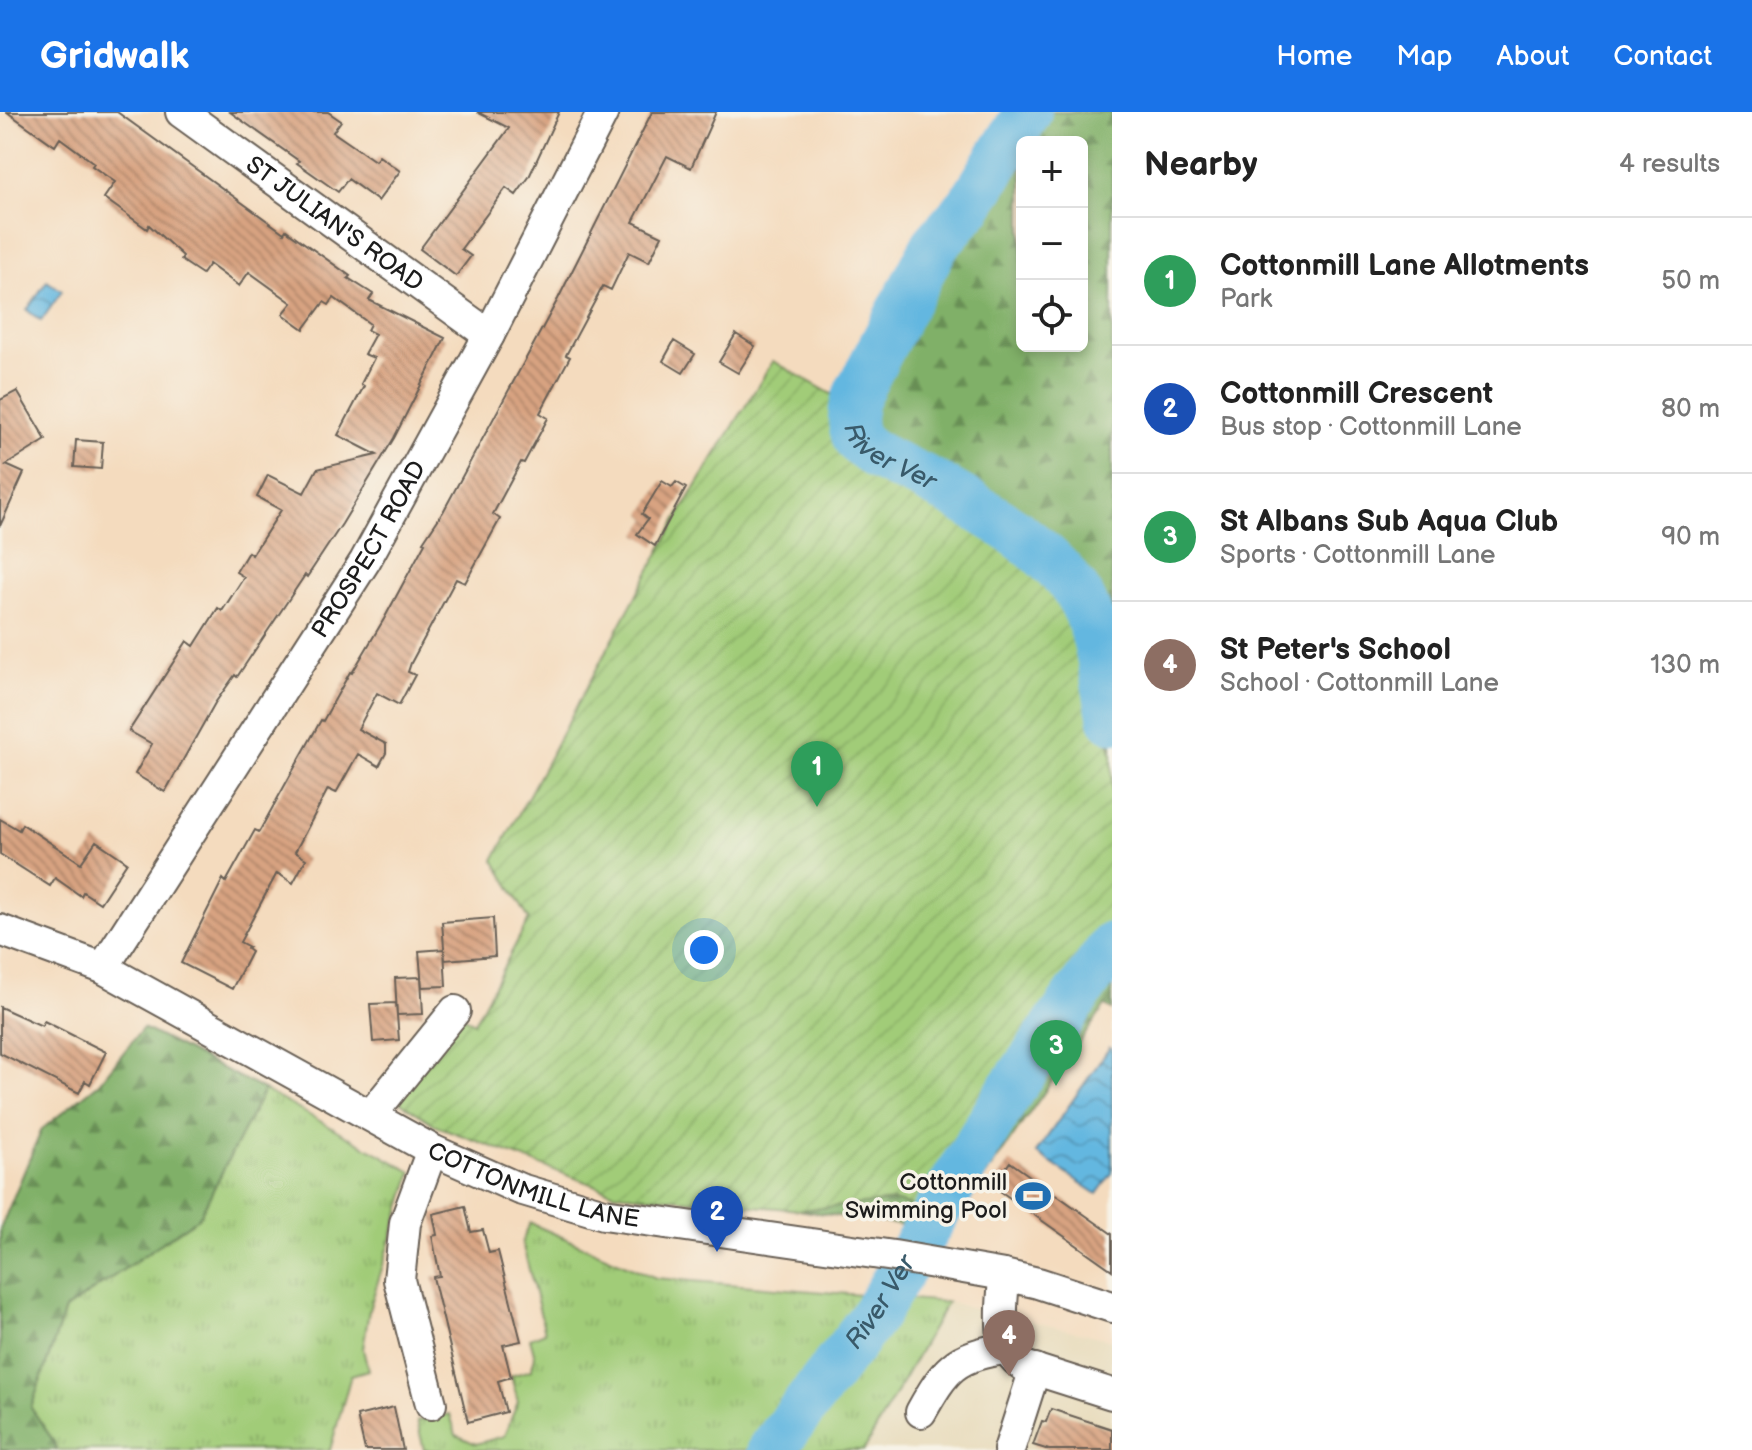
<!DOCTYPE html>
<html lang="en">
<head>
<meta charset="utf-8">
<style>
  body { margin:0; font-family:"Balsamiq Sans",sans-serif; background:#f6f6f6; color:#222 }
  .controls { position:absolute; right:24px; top:24px; display:grid; overflow:hidden; border-radius:12px; box-shadow:0 4px 12px #0003 }
  .controls button { width:72px; height:72px; display:grid; place-items:center; padding:0; border:0; border-bottom:2px solid #e0e0e0; background:#fff; color:#222; font:40px sans-serif }
  .you { position:absolute; left:704px; top:838px; width:28px; height:28px; margin:-20px; border:6px solid #fff; border-radius:50%; background:#1a73e8; box-shadow:0 0 0 12px #1a73e833 }
  .badge { display:grid; place-items:center; width:52px; height:52px; border-radius:50%; background:#1a73e8; color:#fff; font-size:26px; font-weight:700 }
  .pin { position:absolute; translate:-50% -66px; filter:drop-shadow(0 2px 4px #0008) }
  .pin::after { content:''; position:absolute; top:42px; width:28px; height:24px; background:inherit; clip-path:polygon(0 0,100% 0,50% 100%) }
  .list { margin:0; padding:0; list-style:none }
  h2 { display:flex; justify-content:space-between; align-items:center; height:104px; margin:0; padding:0 32px; font-size:34px }
  h2 small { font-size:26px; font-weight:400; color:#767676 }
  .list li { display:grid; grid-template-columns:52px 1fr auto; gap:24px; align-items:center; box-sizing:border-box; height:128px; padding:0 32px; border-top:2px solid #e0e0e0 }
  .list b { display:block; font-size:30px; white-space:nowrap }
  .list p { margin:0; font-size:26px; white-space:nowrap; color:#767676 }
  .list em { font-size:26px; font-style:normal; color:#767676 }
  .icon { flex:none; width:44px; height:44px; fill:none; stroke:currentColor; stroke-width:2; stroke-linecap:round; stroke-linejoin:round }
  .map { position:relative; flex:none; width:1112px; height:1338px; overflow:hidden }
  header { display:flex; align-items:center; gap:48px; box-sizing:border-box; height:112px; padding:0 40px; background:#1a73e8; color:#fff }
  header strong { font-size:38px }
  nav { display:flex; gap:44px; margin-inline-start:auto; font-size:28px }
  main { display:flex }
  aside { flex:1; background:#fff }
  .map>svg:first-child { display:block }
  .built { fill:#e7daba }
  .grass { fill:url(#grass-tufts); stroke:#5e744a; stroke-width:2 }
  .forest { fill:url(#forest-firs); stroke:#4e6642; stroke-width:2; fill-rule:evenodd }
  .garden { fill:url(#garden-furrows); stroke:#5e744a; stroke-width:2 }
  .water { fill:url(#water-waves); stroke:#406a7e; stroke-width:2 }
  .lines { fill:none; stroke-linecap:round; stroke-linejoin:round }
  .river { stroke:#64b7e0; stroke-width:48 }
  .building { fill:url(#building-back-hatch) }
  .minor-casing { stroke:#685f55; stroke-width:34 }
  .minor { stroke:#fff; stroke-width:30 }
  .labels { text-anchor:middle; dominant-baseline:central; stroke-width:7; stroke-linejoin:round; paint-order:stroke }
  .street-label { font-size:24px; fill:#1c1c1c; stroke:#f7f3e8 }
  .poi-label { font-size:24px; fill:#1c1c1c; stroke:#f7f3e8; text-anchor:end }
  .water-label { font-size:26px; font-style:italic; fill:#395a6a; stroke:#f7f3e8 }
</style>
</head>
<body>
<header>
<strong>Gridwalk</strong>
<nav><a>Home</a><a>Map</a><a>About</a><a>Contact</a></nav>
</header>
<main>
<div class="map">
<svg width="1112" height="1338" viewBox="0 0 1112 1338">
  <defs>
    <pattern id="grass-tufts" width="24" height="20" patternUnits="userSpaceOnUse" patternTransform="scale(2)"><rect width="24" height="20" fill="#a1cc78"/><path d="M3 7l-1-3M5 7V3M7 7l1-3M15 17l-1-3M17 17v-4M19 17l1-3" fill="none" stroke="#8aaf67"/></pattern>
    <pattern id="forest-firs" width="22" height="20" patternUnits="userSpaceOnUse" patternTransform="scale(2)"><rect width="22" height="20" fill="#80b068"/><path d="M5 1l3.5 6h-7zM16 11l3.5 6h-7z" fill="#688e55"/></pattern>
    <pattern id="garden-furrows" width="10" height="10" patternUnits="userSpaceOnUse" patternTransform="scale(2)"><rect width="10" height="10" fill="#a1cc78"/><path d="M-1 1l2-2M0 10L10 0M9 11l2-2" fill="none" stroke="#8aaf67"/></pattern>
    <pattern id="water-waves" width="16" height="10" patternUnits="userSpaceOnUse" patternTransform="scale(2)"><rect width="16" height="10" fill="#64b7e0"/><path d="M0 5q4-4 8 0t8 0" fill="none" stroke="#5294b5"/></pattern>
    <pattern id="building-back-hatch" width="6" height="6" patternUnits="userSpaceOnUse" patternTransform="scale(2)"><rect width="6" height="6" fill="#d8a381"/><path d="M-1 5l2 2M0 0l6 6M5-1l2 2" fill="none" stroke="#ae8469"/></pattern>
  </defs>
  <rect width="100%" height="100%" fill="#f7f3e8"/>
  <filter id="ink" filterUnits="userSpaceOnUse"><feTurbulence type="fractalNoise" baseFrequency=".0125" numOctaves="2"/><feDisplacementMap in="SourceGraphic" scale="16" xChannelSelector="R" yChannelSelector="G"/><feConvolveMatrix kernelMatrix="1 2 1 2 8 2 1 2 1" color-interpolation-filters="sRGB"/></filter>
  <filter id="wash" filterUnits="userSpaceOnUse"><feTurbulence type="fractalNoise" baseFrequency=".006" numOctaves="4" result="noise"/><feDisplacementMap in="SourceGraphic" scale="32" xChannelSelector="R" yChannelSelector="G"/><feGaussianBlur stdDeviation="1.8" result="paint"/><feColorMatrix in="noise" values="0 0 0 0 0 0 0 0 0 0 0 0 0 0 0 0 0 1.4 0 .05"/><feComposite in="paint" operator="in"/></filter>
  <g filter="url(#wash)">
    <rect width="100%" height="100%" fill="#f4dbbe"/>
    <path class="built" d="M 947,1190 L 1112,1228 L 1112,1338 L 864,1338 Z"/>
    <path class="grass" d="M 264,978 L 412,1060 L 369,1198 L 363,1237 L 368,1258 L 351,1263 L 330,1338 L 56,1338 L 54,1330 L 31,1296 L 65,1198 L 199,1105 Z
      M 530,1111 L 656,1166 L 947,1190 L 864,1338 L 424,1338 L 417,1309 L 450,1302 L 456,1323 L 476,1332 L 504,1324 L 518,1290 L 511,1264 L 531,1258 L 535,1245 L 530,1226 L 545,1220 L 522,1130 Z"/>
    <path class="forest" d="M 1012,0 L 1112,0 L 1112,642 L 1084,511 L 1049,457 L 1010,425 L 922,370 L 869,347 L 852,335 L 840,287 L 935,110 L 973,68 ZM 1022,30 L 1082,30 L 1082,234 L 1022,234 Z
      M 1112,810 L 1112,898 L 1105,894 L 946,1120 L 798,1098 L 894,1089 L 919,1096 L 991,978 L 1068,870 L 1106,822 Z
      M 143,916 L 264,978 L 199,1105 L 65,1198 L 31,1296 L 54,1330 L 56,1338 L 0,1338 L 0,1117 L 42,1017 L 99,971 Z"/>
    <path class="garden" d="M 773,249 L 840,287 L 852,335 L 869,347 L 922,370 L 1010,425 L 1049,457 L 1070,480 L 1084,511 L 1112,642 L 1112,810 L 1106,822 L 1068,870 L 991,978 L 919,1096 L 894,1089 L 798,1098 L 615,1081 L 437,1014 L 397,988 L 459,901 L 474,911 L 529,807 L 494,748 L 682,398 Z"/>
    <path class="water" d="M 47,169 L 62,179 L 41,209 L 27,198 Z
      M 1110,935 L 1112,937 L 1112,1061 L 1097,1082 L 1036,1041 Z"/>
    <g class="lines">
      <g class="river">
        <path id="s1" d="M 1028,0 L 970,93 L 935,133 L 858,280 C 852,294 849,313 857,327 C 869,345 912,359 931,370 C 982,398 1042,430 1076,479 C 1099,512 1103,567 1112,607"/>
        <path id="s2" d="M 771,1338 L 873,1205 L 1006,985 L 1112,834"/>
      </g>
    </g>
    <g id="blocks">
      <path class="building" d="M 7,0 L 117,0 L 284,121 L 286,118 L 350,164 L 348,166 L 373,182 L 369,188 L 445,226 L 394,326 L 342,412 L 307,465 L 305,463 L 237,565 L 235,563 L 215,591 L 165,680 L 135,662 L 152,632 L 129,619 L 187,529 L 194,534 L 218,496 L 222,499 L 244,465 L 236,460 L 248,440 L 252,443 L 281,398 L 257,385 L 268,363 L 304,381 L 317,357 L 377,343 L 338,323 L 364,274 L 361,272 L 374,246 L 364,242 L 375,222 L 367,218 L 370,212 L 334,186 L 329,193 L 324,190 L 304,217 L 283,202 L 292,191 L 249,160 L 239,174 L 209,152 L 202,162 L 181,148 L 183,144 L 149,113 L 147,117 L 104,86 L 115,70 L 92,54 L 94,51 L 60,26 L 55,34 Z
        M 230,0 L 328,0 L 341,9 L 333,20 L 375,49 L 379,44 L 400,59 L 378,89 L 348,67 L 338,80 L 297,51 L 299,49 Z
        M 477,0 L 559,0 L 529,65 L 516,83 L 506,76 L 461,137 L 471,144 L 456,164 L 420,137 L 509,16 Z
        M 652,0 L 716,0 L 691,56 L 667,44 L 633,110 L 662,124 L 649,150 L 629,140 L 611,178 L 603,174 L 566,243 L 570,245 L 540,301 L 548,306 L 524,351 L 521,350 L 493,402 L 500,407 L 465,471 L 456,467 L 411,551 L 408,560 L 415,563 L 399,593 L 377,581 L 358,617 L 386,632 L 386,641 L 379,654 L 358,642 L 336,681 L 328,677 L 295,740 L 306,747 L 293,771 L 277,761 L 240,830 L 249,835 L 247,837 L 251,840 L 232,877 L 181,851 L 223,767 L 226,770 L 255,718 L 259,720 L 321,608 L 323,609 L 350,560 L 352,561 L 384,507 L 425,431 L 423,430 L 443,400 L 558,187 Z
        M 736,222 L 755,234 L 738,261 L 719,250 Z
        M 674,229 L 695,242 L 683,261 L 663,249 Z
        M 17,279 L 46,328 L 6,353 L 24,361 L 0,414 L 0,288 Z
        M 76,328 L 103,330 L 101,357 L 74,355 Z
        M 662,369 L 672,375 L 676,370 L 686,376 L 655,434 L 637,422 L 648,407 L 642,402 Z
        M 0,707 L 19,718 L 22,712 L 81,751 L 96,729 L 127,750 L 100,791 L 83,780 L 81,784 L 55,766 L 50,774 L 0,742 Z
        M 493,806 L 495,844 L 445,848 L 442,810 Z
        M 444,837 L 446,874 L 422,875 L 419,839 Z
        M 421,865 L 423,902 L 397,903 L 395,866 Z
        M 396,891 L 399,928 L 373,930 L 370,892 Z
        M 0,895 L 42,914 L 44,909 L 106,940 L 90,972 L 85,969 L 79,981 L 0,941 Z
        M 1010,1050 L 1112,1122 L 1112,1158 L 993,1074 Z
        M 465,1094 L 471,1120 L 483,1118 L 489,1141 L 498,1139 L 521,1229 L 503,1233 L 511,1265 L 498,1269 L 506,1300 L 468,1310 L 433,1165 L 440,1164 L 432,1124 L 437,1123 L 433,1102 Z
        M 394,1295 L 403,1338 L 365,1338 L 357,1304 Z
        M 1051,1297 L 1112,1317 L 1112,1338 L 1049,1338 L 1033,1333 L 1042,1309 L 1046,1310 Z"/>
    </g>
  </g>
  <g filter="url(#ink)">
    <use href="#blocks" fill-opacity="0" stroke="#685f55" stroke-width="2"/>
    <g class="lines">
      <g class="minor-casing">
        <g id="minor">
          <path id="s3" d="M 181,0 L 489,223"/>
          <path id="s4" d="M 0,818 L 103,856 L 432,1038 L 520,1077 L 604,1102 L 894,1144 L 1004,1163 L 1038,1171 L 1112,1195"/>
          <path id="s5" d="M 103,856 L 365,449 L 489,223 L 603,0"/>
          <path d="M 371,1003 L 455,899"/>
          <path d="M 1004,1163 C 1003,1196 993,1234 1024,1254 L 1112,1282"/>
          <path d="M 431,1292 L 399,1168 L 405,1111 L 432,1038"/>
          <path d="M 921,1300 C 944,1259 955,1242 1006,1237"/>
          <path d="M 1009,1338 L 1035,1257"/>
        </g>
      </g>
      <use href="#minor" class="minor"/>
    </g>
  </g>
  <defs>
    <g id="stadium-bare" transform="scale(2.76)"><path d="M0-5a6.5 5 0 1 0 0 10a6.5 5 0 1 0 0-10ZM-3.5-1.8h7v3.6h-7Z" fill="#1f6fb2" stroke="#f7f3e8" stroke-width="2.5" paint-order="stroke"/></g>
  </defs>
  <g fill-rule="evenodd">
    <use href="#stadium-bare" x="1033" y="1084"/>
  </g>
  <g class="labels">
    <g class="street-label">
      <text stroke="none"><textPath href="#s3" startOffset="190">ST JULIAN'S ROAD</textPath></text>
      <text stroke="none"><textPath href="#s5" startOffset="496">PROSPECT ROAD</textPath></text>
      <text stroke="none"><textPath href="#s4" startOffset="594">COTTONMILL LANE</textPath></text>
    </g>
    <g class="poi-label">
      <text x="1007" y="1070">Cottonmill<tspan x="1007" dy="28">Swimming Pool</tspan></text>
    </g>
    <g class="water-label">
      <text stroke="none"><textPath href="#s1" startOffset="414">River Ver</textPath></text>
      <text stroke="none"><textPath href="#s2" startOffset="184">River Ver</textPath></text>
    </g>
  </g>
</svg>
<div class="controls">
<button>+</button>
<button>−</button>
<button><svg class="icon" aria-label="locate" viewBox="0 0 24 24"><circle cx="12" cy="12" r="6"/><path d="M12 2v4M12 18v4M2 12h4M18 12h4"/></svg></button>
</div>
<div class="you"></div>
<div class="pin badge" style="left:817px;top:695px;background:#2e9e5b">1</div>
<div class="pin badge" style="left:717px;top:1140px;background:#1a4fb4">2</div>
<div class="pin badge" style="left:1056px;top:974px;background:#2e9e5b">3</div>
<div class="pin badge" style="left:1009px;top:1264px;background:#8d6e63">4</div>
</div>
<aside>
<h2>Nearby<small>4 results</small></h2>
<ul class="list">
<li><span class="badge" style="background:#2e9e5b">1</span><div><b>Cottonmill Lane Allotments</b><p>Park</p></div><em>50 m</em></li>
<li><span class="badge" style="background:#1a4fb4">2</span><div><b>Cottonmill Crescent</b><p>Bus stop · Cottonmill Lane</p></div><em>80 m</em></li>
<li><span class="badge" style="background:#2e9e5b">3</span><div><b>St Albans Sub Aqua Club</b><p>Sports · Cottonmill Lane</p></div><em>90 m</em></li>
<li><span class="badge" style="background:#8d6e63">4</span><div><b>St Peter's School</b><p>School · Cottonmill Lane</p></div><em>130 m</em></li>
</ul>
</aside>
</main>
</body>
</html>
